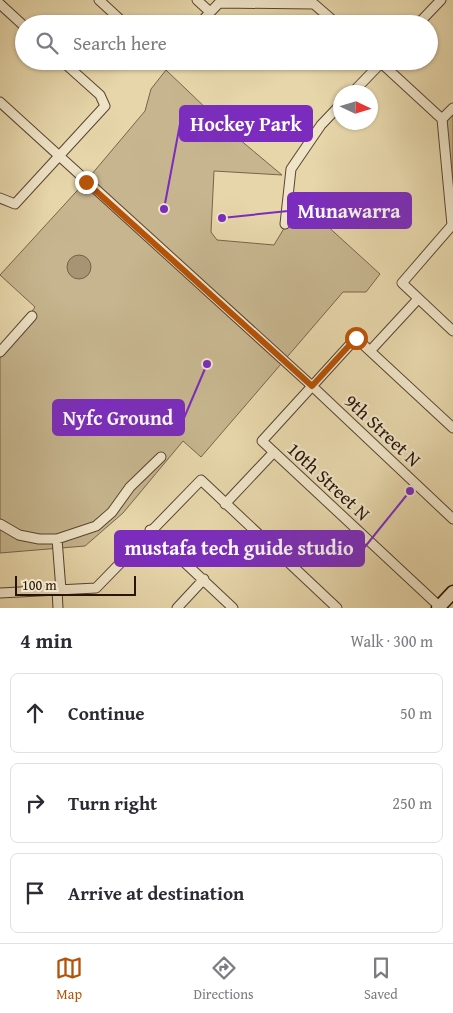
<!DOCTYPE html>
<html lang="en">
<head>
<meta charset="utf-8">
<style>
  body { margin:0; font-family:"Gentium Book Plus",serif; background:#f7f7f7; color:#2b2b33 }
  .compass { position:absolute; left:333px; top:85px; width:45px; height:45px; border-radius:50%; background:#fff; box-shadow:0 1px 4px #0004; rotate:94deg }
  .scale { position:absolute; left:15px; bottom:12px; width:121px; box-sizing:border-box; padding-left:5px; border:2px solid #291407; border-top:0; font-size:14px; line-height:18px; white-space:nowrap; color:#291407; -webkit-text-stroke:4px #efe4c8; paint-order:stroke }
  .stop { position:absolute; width:15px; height:15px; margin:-11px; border:4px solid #b45309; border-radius:50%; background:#fff }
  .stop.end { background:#b45309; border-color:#fff; box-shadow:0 1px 5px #0008 }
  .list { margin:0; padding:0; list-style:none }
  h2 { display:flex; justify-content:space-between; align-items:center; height:65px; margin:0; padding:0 20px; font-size:21px }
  h2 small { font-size:16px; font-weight:400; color:#7c7c81 }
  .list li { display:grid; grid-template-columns:32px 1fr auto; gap:15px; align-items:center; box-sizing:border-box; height:80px; margin:0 10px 10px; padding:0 10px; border:1px solid #e1e1e2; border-radius:8px }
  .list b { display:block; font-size:19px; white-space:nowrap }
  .list em { font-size:16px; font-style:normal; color:#7c7c81 }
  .icon { flex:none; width:28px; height:28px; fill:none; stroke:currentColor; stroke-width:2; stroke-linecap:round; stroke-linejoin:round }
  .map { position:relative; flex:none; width:453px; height:608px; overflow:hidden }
  .search { position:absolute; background:#fff; box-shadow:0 1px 4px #0004; left:15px; right:15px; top:15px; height:55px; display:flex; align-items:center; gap:12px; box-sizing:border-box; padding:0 18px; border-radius:28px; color:#7c7c81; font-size:19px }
  .sheet { height:335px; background:#fff }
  nav { display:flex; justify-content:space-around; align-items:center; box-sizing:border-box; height:70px; border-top:1px solid #e1e1e2; background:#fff; font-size:14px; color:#7c7c81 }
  nav a { display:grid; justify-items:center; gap:2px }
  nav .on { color:#b45309 }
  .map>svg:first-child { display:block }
  .green { fill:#c6b58e; stroke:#78644a }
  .water { fill:#a69473; stroke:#746148 }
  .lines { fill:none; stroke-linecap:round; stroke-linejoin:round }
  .minor-casing { stroke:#584430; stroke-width:11 }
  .secondary-casing { stroke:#291407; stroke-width:15 }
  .minor { stroke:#efe4c8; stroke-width:9 }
  .secondary { stroke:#efe4c8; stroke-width:12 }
  .route { stroke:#b45309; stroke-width:6 }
  .labels { text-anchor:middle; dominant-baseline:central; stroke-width:4.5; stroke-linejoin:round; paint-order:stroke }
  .street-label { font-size:19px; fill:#291407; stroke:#efe4c8 }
  .leader { fill:none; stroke:#7b2cbf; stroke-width:2 }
  .callout-dot { fill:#7b2cbf; stroke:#efe4c8; stroke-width:2 }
  .callout { fill:#7b2cbf; stroke:#7b2cbf; stroke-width:2 }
  .callout-label { font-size:20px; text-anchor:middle; font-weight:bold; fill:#fff }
</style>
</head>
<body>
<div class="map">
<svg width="453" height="608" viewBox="0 0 453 608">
  <rect width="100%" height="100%" fill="#e6d6aa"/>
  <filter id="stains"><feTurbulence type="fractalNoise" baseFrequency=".004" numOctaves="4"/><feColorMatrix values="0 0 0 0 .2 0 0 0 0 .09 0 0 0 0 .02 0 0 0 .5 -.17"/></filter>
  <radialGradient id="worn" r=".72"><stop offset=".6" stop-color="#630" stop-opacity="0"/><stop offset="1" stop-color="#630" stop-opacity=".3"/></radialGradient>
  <path class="green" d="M 166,70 L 233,134 L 282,175 L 214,171 L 211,232 L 217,240 L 274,245 L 286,225 L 290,192 L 380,274 L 366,292 L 343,292 L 201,457 L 183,441 L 123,513 L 85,546 L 0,553 L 0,358 L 35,307 L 0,275 L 86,181 L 145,111 L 151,89 Z
    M 453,108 L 453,224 L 442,119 Z"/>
  <path class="water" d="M67 267a12 12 0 1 1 24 0a12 12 0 1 1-24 0Z"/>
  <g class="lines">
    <g class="minor-casing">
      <path id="minor" d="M 99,0 L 125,24
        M 197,0 L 210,12
        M 219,3 L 314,4 L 337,24
        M 0,4 L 24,26
        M 199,24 L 222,0
        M 418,24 L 441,0
        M 379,61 L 442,119 L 452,225
        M 353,92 L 383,61
        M 0,102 L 312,386 L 453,519
        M 442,119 L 453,108
        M 0,198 L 15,204 L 105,106 L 100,95 L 62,61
        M 285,224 L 291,169 L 321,125 L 340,105
        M 453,224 L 402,283 L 453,331
        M 370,351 L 418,299
        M 0,352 L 32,316
        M 225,504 L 274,452
        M 0,524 L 19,535 L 39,539 L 57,539 L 96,526 L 112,512 L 130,487 L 161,457
        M 150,530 L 233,608
        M 57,539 L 61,590
        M 57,590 L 58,608
        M 0,593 L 96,588 L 201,480 L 337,608
        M 440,607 L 262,441 L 356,338 L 453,428
        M 177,608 L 204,579"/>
    </g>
    <g class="secondary-casing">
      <path id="secondary" d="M 438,608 L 453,592"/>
    </g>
    <use href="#minor" class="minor"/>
    <use href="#secondary" class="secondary"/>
  </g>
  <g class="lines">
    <path class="route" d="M 86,182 L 312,386 L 356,338"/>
  </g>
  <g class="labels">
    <g class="street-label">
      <text transform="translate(383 430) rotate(43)">9th Street N</text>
      <text transform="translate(329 481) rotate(43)">10th Street N</text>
    </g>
  </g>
  <path class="leader" d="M164 209L180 124M222 218L288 211M207 364L184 418M410 491L364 548"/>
  <g class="callout-dot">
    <circle cx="164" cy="209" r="5"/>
    <circle cx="222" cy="218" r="5"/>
    <circle cx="207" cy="364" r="5"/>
    <circle cx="410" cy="491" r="5"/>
  </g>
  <g class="callout">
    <rect x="180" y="106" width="132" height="35" rx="5"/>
    <rect x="288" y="193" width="123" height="35" rx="5"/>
    <rect x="53" y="400" width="131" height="35" rx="5"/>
    <rect x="115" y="531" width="249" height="35" rx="5"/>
  </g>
  <g class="callout-label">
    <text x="246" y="131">Hockey Park</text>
    <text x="349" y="218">Munawarra</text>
    <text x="118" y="425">Nyfc Ground</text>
    <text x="239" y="555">mustafa tech guide studio</text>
  </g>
  <rect width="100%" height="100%" filter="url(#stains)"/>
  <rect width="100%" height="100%" fill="url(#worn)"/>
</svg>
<svg class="compass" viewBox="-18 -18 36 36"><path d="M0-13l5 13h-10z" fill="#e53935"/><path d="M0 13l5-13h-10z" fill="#7c7c81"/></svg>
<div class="scale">100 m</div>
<div class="stop" style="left:356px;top:338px"></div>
<div class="stop end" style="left:86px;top:182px"></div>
<div class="search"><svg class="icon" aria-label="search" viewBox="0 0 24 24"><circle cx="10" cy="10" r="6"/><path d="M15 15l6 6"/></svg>Search here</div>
</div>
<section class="sheet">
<h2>4 min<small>Walk · 300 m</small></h2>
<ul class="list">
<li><svg class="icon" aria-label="ahead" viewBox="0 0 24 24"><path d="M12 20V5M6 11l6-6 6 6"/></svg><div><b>Continue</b></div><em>50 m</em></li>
<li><svg class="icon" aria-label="right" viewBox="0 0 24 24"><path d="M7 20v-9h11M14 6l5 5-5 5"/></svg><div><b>Turn right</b></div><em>250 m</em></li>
<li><svg class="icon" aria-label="arrive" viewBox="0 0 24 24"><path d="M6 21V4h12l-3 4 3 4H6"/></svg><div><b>Arrive at destination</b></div></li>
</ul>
</section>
<nav>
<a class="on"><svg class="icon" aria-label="map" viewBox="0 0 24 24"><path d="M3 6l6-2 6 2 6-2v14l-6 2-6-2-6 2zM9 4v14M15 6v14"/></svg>Map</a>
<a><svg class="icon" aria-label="directions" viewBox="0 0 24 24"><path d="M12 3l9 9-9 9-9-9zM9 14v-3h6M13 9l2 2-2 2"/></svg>Directions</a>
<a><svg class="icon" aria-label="saved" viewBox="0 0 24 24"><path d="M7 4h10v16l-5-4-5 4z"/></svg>Saved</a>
</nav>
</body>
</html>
